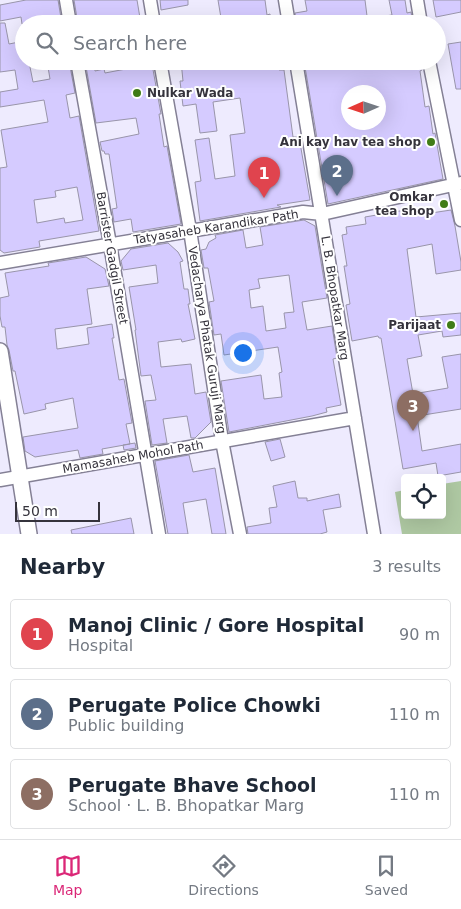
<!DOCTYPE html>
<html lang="en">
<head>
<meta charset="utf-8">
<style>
  body { margin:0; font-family:"DejaVu Sans",sans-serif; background:#f2f2f3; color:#1f2937 }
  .controls { position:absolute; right:15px; bottom:15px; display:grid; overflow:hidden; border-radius:5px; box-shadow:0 5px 20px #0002 }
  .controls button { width:45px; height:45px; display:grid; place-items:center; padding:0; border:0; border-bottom:1px solid #e0e1e3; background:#fff; color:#1f2937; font:25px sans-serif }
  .compass { position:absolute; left:341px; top:85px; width:45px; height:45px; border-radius:50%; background:#fff; box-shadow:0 5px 20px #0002; rotate:267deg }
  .scale { position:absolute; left:15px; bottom:12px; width:85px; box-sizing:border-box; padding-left:5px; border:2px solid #35333c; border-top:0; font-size:14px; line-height:18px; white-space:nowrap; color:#35333c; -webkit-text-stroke:4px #fff; paint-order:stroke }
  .you { position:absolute; left:242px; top:352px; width:18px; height:18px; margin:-12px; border:4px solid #fff; border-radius:50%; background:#1a73e8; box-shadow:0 0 0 8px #1a73e833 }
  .badge { display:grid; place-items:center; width:32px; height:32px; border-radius:50%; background:#db2777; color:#fff; font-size:16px; font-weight:700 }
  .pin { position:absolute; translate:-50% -41px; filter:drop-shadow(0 1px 2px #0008) }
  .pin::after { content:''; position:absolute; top:26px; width:18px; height:15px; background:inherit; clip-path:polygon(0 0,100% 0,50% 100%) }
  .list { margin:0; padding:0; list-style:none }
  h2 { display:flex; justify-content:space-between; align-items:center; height:65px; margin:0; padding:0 20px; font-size:21px }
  h2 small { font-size:16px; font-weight:400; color:#747a83 }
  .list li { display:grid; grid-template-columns:32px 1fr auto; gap:15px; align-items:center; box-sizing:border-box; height:70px; margin:0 10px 10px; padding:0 10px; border:1px solid #e0e1e3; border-radius:5px }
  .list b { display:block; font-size:19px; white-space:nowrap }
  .list p { margin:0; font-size:16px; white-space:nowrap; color:#747a83 }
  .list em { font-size:16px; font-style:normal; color:#747a83 }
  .icon { flex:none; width:28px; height:28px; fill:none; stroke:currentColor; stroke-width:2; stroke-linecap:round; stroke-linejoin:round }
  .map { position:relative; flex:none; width:461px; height:534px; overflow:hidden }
  .search { position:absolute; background:#fff; box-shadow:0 5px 20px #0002; left:15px; right:15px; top:15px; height:55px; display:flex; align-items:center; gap:12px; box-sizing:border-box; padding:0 18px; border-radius:28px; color:#747a83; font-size:19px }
  .sheet { height:305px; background:#fff }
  nav { display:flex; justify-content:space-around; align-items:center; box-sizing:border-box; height:70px; border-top:1px solid #e0e1e3; background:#fff; font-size:14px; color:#747a83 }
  nav a { display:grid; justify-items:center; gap:2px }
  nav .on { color:#db2777 }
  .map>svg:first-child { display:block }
  .green { fill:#afc9a3 }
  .building { fill:#d5cbff; stroke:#9995aa; fill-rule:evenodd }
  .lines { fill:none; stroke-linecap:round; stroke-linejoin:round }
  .minor-casing { stroke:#848095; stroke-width:15 }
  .tertiary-casing { stroke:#848095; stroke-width:18 }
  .minor { stroke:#fff; stroke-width:12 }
  .tertiary { stroke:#fff; stroke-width:15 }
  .poi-dot { fill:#407c17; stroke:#fff; stroke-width:2 }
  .labels { text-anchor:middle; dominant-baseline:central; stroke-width:4; stroke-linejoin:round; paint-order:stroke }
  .poi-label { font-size:12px; font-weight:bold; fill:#35333c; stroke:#fff; text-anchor:end }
  .street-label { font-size:12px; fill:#35333c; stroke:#fff }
</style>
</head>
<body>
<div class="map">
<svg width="461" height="534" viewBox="0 0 461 534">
  <rect width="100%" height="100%" fill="#eeebfe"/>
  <path class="green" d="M 461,481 L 461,534 L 402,534 L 395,492 L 405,490 L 405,515 L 442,515 L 442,484 Z"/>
  <path class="building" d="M 26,0 L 58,0 L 62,24 L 22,24 L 21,17 L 0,21 L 0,5 Z
    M 74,0 L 137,0 L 141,24 L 78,24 Z
    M 160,0 L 188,0 L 188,5 L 161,10 Z
    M 218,0 L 265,0 L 267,15 L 270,14 L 271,24 L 222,24 Z
    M 305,0 L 365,0 L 368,24 L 352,24 L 351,16 L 334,19 L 335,24 L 297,24 L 295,13 L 307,11 Z
    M 389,0 L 405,0 L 407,13 L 411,12 L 413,24 L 370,24 L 370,18 L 392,15 Z
    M 433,0 L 461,0 L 461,12 L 436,17 Z
    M 0,23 L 5,23 L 9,44 L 24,41 L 24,62 L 29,62 L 33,82 L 50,79 L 47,61 L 69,61 L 75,93 L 66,95 L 70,118 L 79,116 L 99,231 L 39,241 L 40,247 L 4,253 L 0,250 L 0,168 L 7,167 L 1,130 L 48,122 L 44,100 L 0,107 L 0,92 L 18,89 L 15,70 L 0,72 ZM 77,187 L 83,220 L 65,223 L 64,218 L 37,223 L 34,200 L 56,197 L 55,191 Z
    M 461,42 L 461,89 L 456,89 L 448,44 Z
    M 85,61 L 94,61 L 95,71 L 104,69 L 105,73 L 152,64 L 161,114 L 159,114 L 164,147 L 167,146 L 181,224 L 133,232 L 131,219 L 114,222 L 112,209 L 117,208 L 109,154 L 105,154 L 104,151 L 102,151 L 100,142 L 139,134 L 136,118 L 96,123 Z
    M 181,61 L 279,61 L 279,70 L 284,70 L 293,137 L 299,137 L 310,200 L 277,205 L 281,207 L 200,221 L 195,182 L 201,181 L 195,140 L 209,138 L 215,179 L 235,176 L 230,135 L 245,133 L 240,98 L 213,102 L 217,131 L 200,133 L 196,104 L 183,106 L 180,81 L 183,81 Z
    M 304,61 L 421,61 L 422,70 L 420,71 L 425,107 L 429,106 L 433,134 L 435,133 L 443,179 L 328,204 ZM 348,92 L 378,92 L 378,122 L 348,122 Z
    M 417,208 L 418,215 L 451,210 L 455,226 L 461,262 L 461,270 L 436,274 L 432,244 L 407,249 L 416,317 L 461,313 L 461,335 L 443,337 L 442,331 L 418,335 L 422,356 L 407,359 L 413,394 L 448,388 L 442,357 L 461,354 L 461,409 L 417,416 L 422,451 L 461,444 L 461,472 L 438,476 L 436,463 L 403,469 L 381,338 L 379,338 L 378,336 L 352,341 L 346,305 L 350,304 L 344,266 L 347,266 L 342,235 L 347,234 L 346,227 L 366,224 L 365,217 Z
    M 304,220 L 315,226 L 327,298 L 302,302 L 307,330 L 332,326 L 337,358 L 333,359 L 341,405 L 326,408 L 327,412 L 312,416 L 229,432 L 221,381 L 261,375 L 264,399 L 282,397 L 279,373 L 282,372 L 278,347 L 224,355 L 221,334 L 214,335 L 209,302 L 214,301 L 208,268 L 204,268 L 201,250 L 206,249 L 209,242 L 216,238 L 215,235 L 243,230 L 246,248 L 263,245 L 260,227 ZM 289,275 L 294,312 L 284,313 L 286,328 L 266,331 L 263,306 L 251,308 L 249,290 L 260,288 L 258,279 Z
    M 168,243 L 178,252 L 183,261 L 180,262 L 184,289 L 188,289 L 190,304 L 188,304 L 195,339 L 182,342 L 181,339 L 158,342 L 161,367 L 191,364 L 195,394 L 206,392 L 211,422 L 195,438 L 191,438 L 187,416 L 163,419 L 167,443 L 152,445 L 145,401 L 156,400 L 151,375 L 141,376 L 135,330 L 136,330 L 129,287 L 158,283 L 156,265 L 123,270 L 121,261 L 131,249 Z
    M 86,257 L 105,269 L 109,286 L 87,289 L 92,324 L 55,329 L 57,349 L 89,344 L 87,328 L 112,324 L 114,338 L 112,338 L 119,380 L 124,379 L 132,423 L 126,424 L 130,444 L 102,449 L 103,454 L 80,458 L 78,450 L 35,457 L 25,451 L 23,437 L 78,428 L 76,417 L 73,398 L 45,404 L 46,409 L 24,414 L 15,371 L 13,371 L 9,350 L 7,345 L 5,327 L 2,327 L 0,316 L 0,298 L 9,296 L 5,273 L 49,266 L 48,263 Z
    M 280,439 L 285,457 L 271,461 L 265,442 Z
    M 135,443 L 136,448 L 124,450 L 123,445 Z
    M 189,455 L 193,472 L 215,468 L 226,534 L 212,534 L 206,499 L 183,503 L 188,534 L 168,534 L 155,461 Z
    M 295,481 L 298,498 L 307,498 L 307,501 L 339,494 L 341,507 L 323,510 L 327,532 L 320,534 L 248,534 L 247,527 L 271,523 L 269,508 L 277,507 L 273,486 Z
    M 131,518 L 134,534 L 72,534 L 71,530 Z"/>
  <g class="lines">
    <g class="minor-casing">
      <path id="minor" d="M 66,0 L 70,24
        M 150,0 L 154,24
        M 285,0 L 289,24
        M 417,0 L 421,24
        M 77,61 L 110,244 L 159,534
        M 160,61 L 190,230 L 222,441 L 240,534
        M 296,61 L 374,534
        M 429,61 L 461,220
        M 0,263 L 303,212 L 322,214 L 461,183
        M 0,480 L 355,418"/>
    </g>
    <g class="tertiary-casing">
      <path id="tertiary" d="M 0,351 L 29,534"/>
    </g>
    <use href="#minor" class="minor"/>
    <use href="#tertiary" class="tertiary"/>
  </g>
  <g class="poi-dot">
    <circle cx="137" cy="93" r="5"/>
    <circle cx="431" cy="142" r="5"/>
    <circle cx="444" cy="204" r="5"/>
    <circle cx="451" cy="325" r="5"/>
  </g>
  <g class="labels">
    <g class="poi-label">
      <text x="147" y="93" text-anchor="start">Nulkar Wada</text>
      <text x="421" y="142">Ani kay hav tea shop</text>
      <text x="434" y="197">Omkar<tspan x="434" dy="14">tea shop</tspan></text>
      <text x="441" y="325">Parijaat</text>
    </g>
    <g class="street-label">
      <text transform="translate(216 227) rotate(-9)">Tatyasaheb Karandikar Path</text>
      <text transform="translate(112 258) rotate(80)">Barrister Gadgil Street</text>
      <text transform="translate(335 298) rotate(81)">L. B. Bhopatkar Marg</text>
      <text transform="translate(207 340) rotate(81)">Vedacharya Phatak Guruji Marg</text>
      <text transform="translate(133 457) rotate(-10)">Mamasaheb Mohol Path</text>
    </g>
  </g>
</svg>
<div class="controls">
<button><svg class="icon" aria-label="locate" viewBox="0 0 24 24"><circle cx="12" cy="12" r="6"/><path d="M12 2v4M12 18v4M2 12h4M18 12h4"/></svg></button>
</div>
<svg class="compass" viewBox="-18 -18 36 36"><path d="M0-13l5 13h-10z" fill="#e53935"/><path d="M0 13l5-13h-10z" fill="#747a83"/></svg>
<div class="scale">50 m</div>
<div class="you"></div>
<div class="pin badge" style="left:264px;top:198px;background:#e0444e">1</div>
<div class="pin badge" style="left:337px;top:196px;background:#5c6f8a">2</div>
<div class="pin badge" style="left:413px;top:431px;background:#8d6e63">3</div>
<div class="search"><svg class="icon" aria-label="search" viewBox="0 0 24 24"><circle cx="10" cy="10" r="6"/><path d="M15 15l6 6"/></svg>Search here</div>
</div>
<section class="sheet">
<h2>Nearby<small>3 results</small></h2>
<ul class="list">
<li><span class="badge" style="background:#e0444e">1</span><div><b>Manoj Clinic / Gore Hospital</b><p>Hospital</p></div><em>90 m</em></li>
<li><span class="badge" style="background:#5c6f8a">2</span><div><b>Perugate Police Chowki</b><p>Public building</p></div><em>110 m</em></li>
<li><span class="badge" style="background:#8d6e63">3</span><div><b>Perugate Bhave School</b><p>School · L. B. Bhopatkar Marg</p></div><em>110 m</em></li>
</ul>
</section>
<nav>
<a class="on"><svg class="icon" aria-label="map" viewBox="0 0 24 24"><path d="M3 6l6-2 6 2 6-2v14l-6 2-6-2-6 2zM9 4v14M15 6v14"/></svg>Map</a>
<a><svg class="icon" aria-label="directions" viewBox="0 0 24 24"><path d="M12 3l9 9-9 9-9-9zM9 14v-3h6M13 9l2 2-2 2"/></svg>Directions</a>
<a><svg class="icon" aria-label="saved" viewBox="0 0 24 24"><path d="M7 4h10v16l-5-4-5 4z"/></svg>Saved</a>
</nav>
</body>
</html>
